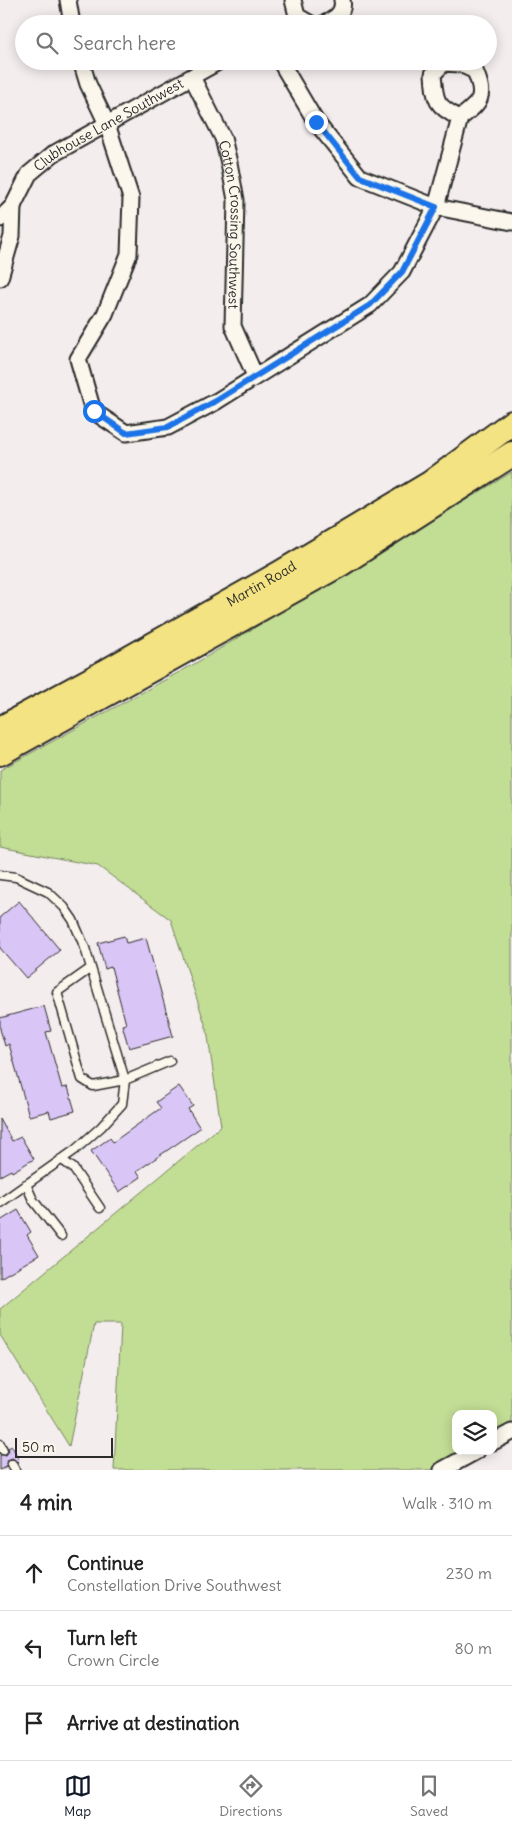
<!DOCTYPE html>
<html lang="en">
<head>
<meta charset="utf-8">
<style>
  body { margin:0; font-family:Delius,sans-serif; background:#f2f2f2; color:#222 }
  .controls { position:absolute; right:15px; bottom:15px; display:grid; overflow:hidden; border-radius:10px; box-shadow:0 2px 12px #0003 }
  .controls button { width:45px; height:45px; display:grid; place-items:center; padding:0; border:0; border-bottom:1px solid #e0e0e0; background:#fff; color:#222; font:25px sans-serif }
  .scale { position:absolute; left:15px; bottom:12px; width:98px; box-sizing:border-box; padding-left:5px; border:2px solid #2b2b2b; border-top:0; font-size:14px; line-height:18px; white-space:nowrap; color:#2b2b2b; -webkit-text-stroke:4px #fbf7ec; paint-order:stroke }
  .stop { position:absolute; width:15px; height:15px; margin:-11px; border:4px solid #1a73e8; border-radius:50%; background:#fff }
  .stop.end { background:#1a73e8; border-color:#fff; box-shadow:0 1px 5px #0008 }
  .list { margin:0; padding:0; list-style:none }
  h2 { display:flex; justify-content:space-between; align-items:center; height:65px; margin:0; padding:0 20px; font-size:21px }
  h2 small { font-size:16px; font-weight:400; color:#767676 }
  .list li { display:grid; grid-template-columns:32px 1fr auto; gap:15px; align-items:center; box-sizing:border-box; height:75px; padding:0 20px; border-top:1px solid #e0e0e0 }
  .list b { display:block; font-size:19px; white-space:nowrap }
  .list p { margin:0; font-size:16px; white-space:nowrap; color:#767676 }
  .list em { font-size:16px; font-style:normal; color:#767676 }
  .icon { flex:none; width:28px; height:28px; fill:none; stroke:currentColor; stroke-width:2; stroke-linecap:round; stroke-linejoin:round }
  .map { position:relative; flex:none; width:512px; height:1470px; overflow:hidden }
  .search { position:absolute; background:#fff; box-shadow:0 2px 12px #0003; left:15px; right:15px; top:15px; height:55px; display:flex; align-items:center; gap:12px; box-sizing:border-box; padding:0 18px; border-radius:28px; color:#767676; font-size:19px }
  .sheet { height:290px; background:#fff }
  nav { display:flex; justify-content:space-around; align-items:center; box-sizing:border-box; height:70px; border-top:1px solid #e0e0e0; background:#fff; font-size:14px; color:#767676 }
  nav a { display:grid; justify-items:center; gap:2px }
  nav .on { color:#111827 }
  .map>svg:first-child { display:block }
  .green { fill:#c2dd94; stroke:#768460 }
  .building { fill:#d9c5f6; stroke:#2b2b2b }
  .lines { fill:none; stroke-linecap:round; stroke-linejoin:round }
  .lane-casing { stroke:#2b2b2b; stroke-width:11 }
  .street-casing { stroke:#2b2b2b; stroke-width:19 }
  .primary-casing { stroke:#2b2b2b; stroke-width:28 }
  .lane { stroke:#fbf7ec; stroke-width:8 }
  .street { stroke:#fbf7ec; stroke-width:15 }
  .primary { stroke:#f4e382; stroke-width:24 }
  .route { stroke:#1a73e8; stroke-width:6 }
  .labels { text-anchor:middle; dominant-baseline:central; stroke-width:4; stroke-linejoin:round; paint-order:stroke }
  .street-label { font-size:14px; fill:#2b2b2b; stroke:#fbf7ec }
</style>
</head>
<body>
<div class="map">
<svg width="512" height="1470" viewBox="0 0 512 1470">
  <rect width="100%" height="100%" fill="#f4edee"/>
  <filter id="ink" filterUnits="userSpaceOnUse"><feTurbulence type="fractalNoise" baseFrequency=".02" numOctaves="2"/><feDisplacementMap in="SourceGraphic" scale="10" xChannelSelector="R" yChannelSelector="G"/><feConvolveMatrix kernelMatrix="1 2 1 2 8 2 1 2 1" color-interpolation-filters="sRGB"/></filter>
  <g filter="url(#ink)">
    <path class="green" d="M 512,472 L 512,1425 L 493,1435 L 493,1414 L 456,1414 L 456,1451 L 464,1451 L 430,1470 L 114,1470 L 121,1324 L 94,1324 L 69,1446 L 0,1335 L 0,1309 L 221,1126 L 207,1030 L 171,920 L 98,866 L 0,847 L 0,770 L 196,663 Z"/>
    <path class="building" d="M 19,901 L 60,950 L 26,978 L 0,948 L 0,917 Z
      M 124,936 L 126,943 L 146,938 L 173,1036 L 129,1048 L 122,1025 L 126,1024 L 111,967 L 105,969 L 98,943 Z
      M 44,1006 L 51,1031 L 46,1032 L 62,1088 L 68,1087 L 75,1111 L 51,1118 L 49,1111 L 29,1116 L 9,1044 L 5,1046 L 0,1029 L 0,1018 Z
      M 179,1086 L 193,1106 L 188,1109 L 200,1128 L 137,1171 L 141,1177 L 119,1192 L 91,1151 L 110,1138 L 113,1142 L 161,1108 L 156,1102 Z
      M 0,1119 L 12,1141 L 21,1137 L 34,1159 L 12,1172 L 11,1170 L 0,1176 Z
      M 18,1210 L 31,1232 L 27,1235 L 39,1255 L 0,1278 L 0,1221 Z
      M 12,1446 L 19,1460 L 17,1462 L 13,1458 L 9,1459 L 6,1463 L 7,1467 L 0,1470 L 0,1455 L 6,1455 L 9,1451 L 8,1448 Z"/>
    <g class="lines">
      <g class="lane-casing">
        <path id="lane" d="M 0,875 L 16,877 L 48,892 L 64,907 L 73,920 L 85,948 L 125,1080 L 122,1104 L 101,1127 L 75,1150 L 0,1203
          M 91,968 L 57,992 L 82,1079 L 93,1086 L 125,1080 L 170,1061
          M 61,1159 L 73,1168 L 100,1208
          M 26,1184 L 33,1200 L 61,1236
          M 0,1444 L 3,1450
          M 12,1464 L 15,1470"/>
      </g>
      <g class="street-casing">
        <g id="street">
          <path d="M 68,0 L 72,24"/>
          <path d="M 293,0 L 297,16 L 311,24"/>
          <path d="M 323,24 C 334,20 345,13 342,0"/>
          <path d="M 81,61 L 88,84 L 107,124 L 131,198 L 129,254 L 105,314 L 78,359 L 93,411 L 126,433 L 168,427 L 217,401 L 370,305 L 402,272 L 436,207 L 460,118 C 481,102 486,97 475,71 L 460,64 L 444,63 L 433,74 C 435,100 435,106 460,118"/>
          <path d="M 280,61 L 316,122 L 360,177 L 436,207 L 512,222"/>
          <path id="s1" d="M 192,77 L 223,138 L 229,163 L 236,200 L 233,326 L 255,376"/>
          <path id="s2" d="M 0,219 L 13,206 L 29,174 L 53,154 L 220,61"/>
          <path d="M 0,278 L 12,236 L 13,206"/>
          <path d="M 493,1442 L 512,1432"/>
          <path d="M 442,1470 L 477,1451"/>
        </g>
      </g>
      <g class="primary-casing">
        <g id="primary">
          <path id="s3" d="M 0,729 L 107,671 L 279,574 L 431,483 L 512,423"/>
          <path d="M 0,753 L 342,563 L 512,454"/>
        </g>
      </g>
      <use href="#lane" class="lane"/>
      <use href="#street" class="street"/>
      <use href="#primary" class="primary"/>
    </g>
  </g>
  <g class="lines" filter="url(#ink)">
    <path class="route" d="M 94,411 L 126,433 L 168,427 L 216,401 L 370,305 L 402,272 L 436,207 L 360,177 L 316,122"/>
  </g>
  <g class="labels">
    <g class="street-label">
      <text stroke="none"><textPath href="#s2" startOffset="148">Clubhouse Lane Southwest</textPath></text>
      <text stroke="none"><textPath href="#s1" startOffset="156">Cotton Crossing Southwest</textPath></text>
      <text stroke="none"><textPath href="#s3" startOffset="299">Martin Road</textPath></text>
    </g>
  </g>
</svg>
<div class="controls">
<button><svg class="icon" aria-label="layers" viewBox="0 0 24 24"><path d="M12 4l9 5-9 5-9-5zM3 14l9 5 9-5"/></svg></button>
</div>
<div class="scale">50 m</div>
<div class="stop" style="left:94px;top:411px"></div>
<div class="stop end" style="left:316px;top:122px"></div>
<div class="search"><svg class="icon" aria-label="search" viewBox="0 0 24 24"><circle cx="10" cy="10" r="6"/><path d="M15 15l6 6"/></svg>Search here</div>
</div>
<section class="sheet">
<h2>4 min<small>Walk · 310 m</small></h2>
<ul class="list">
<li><svg class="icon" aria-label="ahead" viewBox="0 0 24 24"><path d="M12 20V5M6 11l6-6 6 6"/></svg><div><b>Continue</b><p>Constellation Drive Southwest</p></div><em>230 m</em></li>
<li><svg class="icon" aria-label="left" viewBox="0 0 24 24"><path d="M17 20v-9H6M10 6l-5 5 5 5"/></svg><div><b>Turn left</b><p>Crown Circle</p></div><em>80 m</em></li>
<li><svg class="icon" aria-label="arrive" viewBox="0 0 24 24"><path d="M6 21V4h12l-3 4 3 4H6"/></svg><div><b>Arrive at destination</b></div></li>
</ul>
</section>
<nav>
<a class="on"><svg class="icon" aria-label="map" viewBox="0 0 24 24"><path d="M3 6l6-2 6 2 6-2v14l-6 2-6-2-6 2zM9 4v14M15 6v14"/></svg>Map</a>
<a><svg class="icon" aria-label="directions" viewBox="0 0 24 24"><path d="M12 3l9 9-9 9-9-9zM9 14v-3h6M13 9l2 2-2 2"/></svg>Directions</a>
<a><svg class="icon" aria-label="saved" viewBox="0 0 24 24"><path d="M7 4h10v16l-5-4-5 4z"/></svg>Saved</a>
</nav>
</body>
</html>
